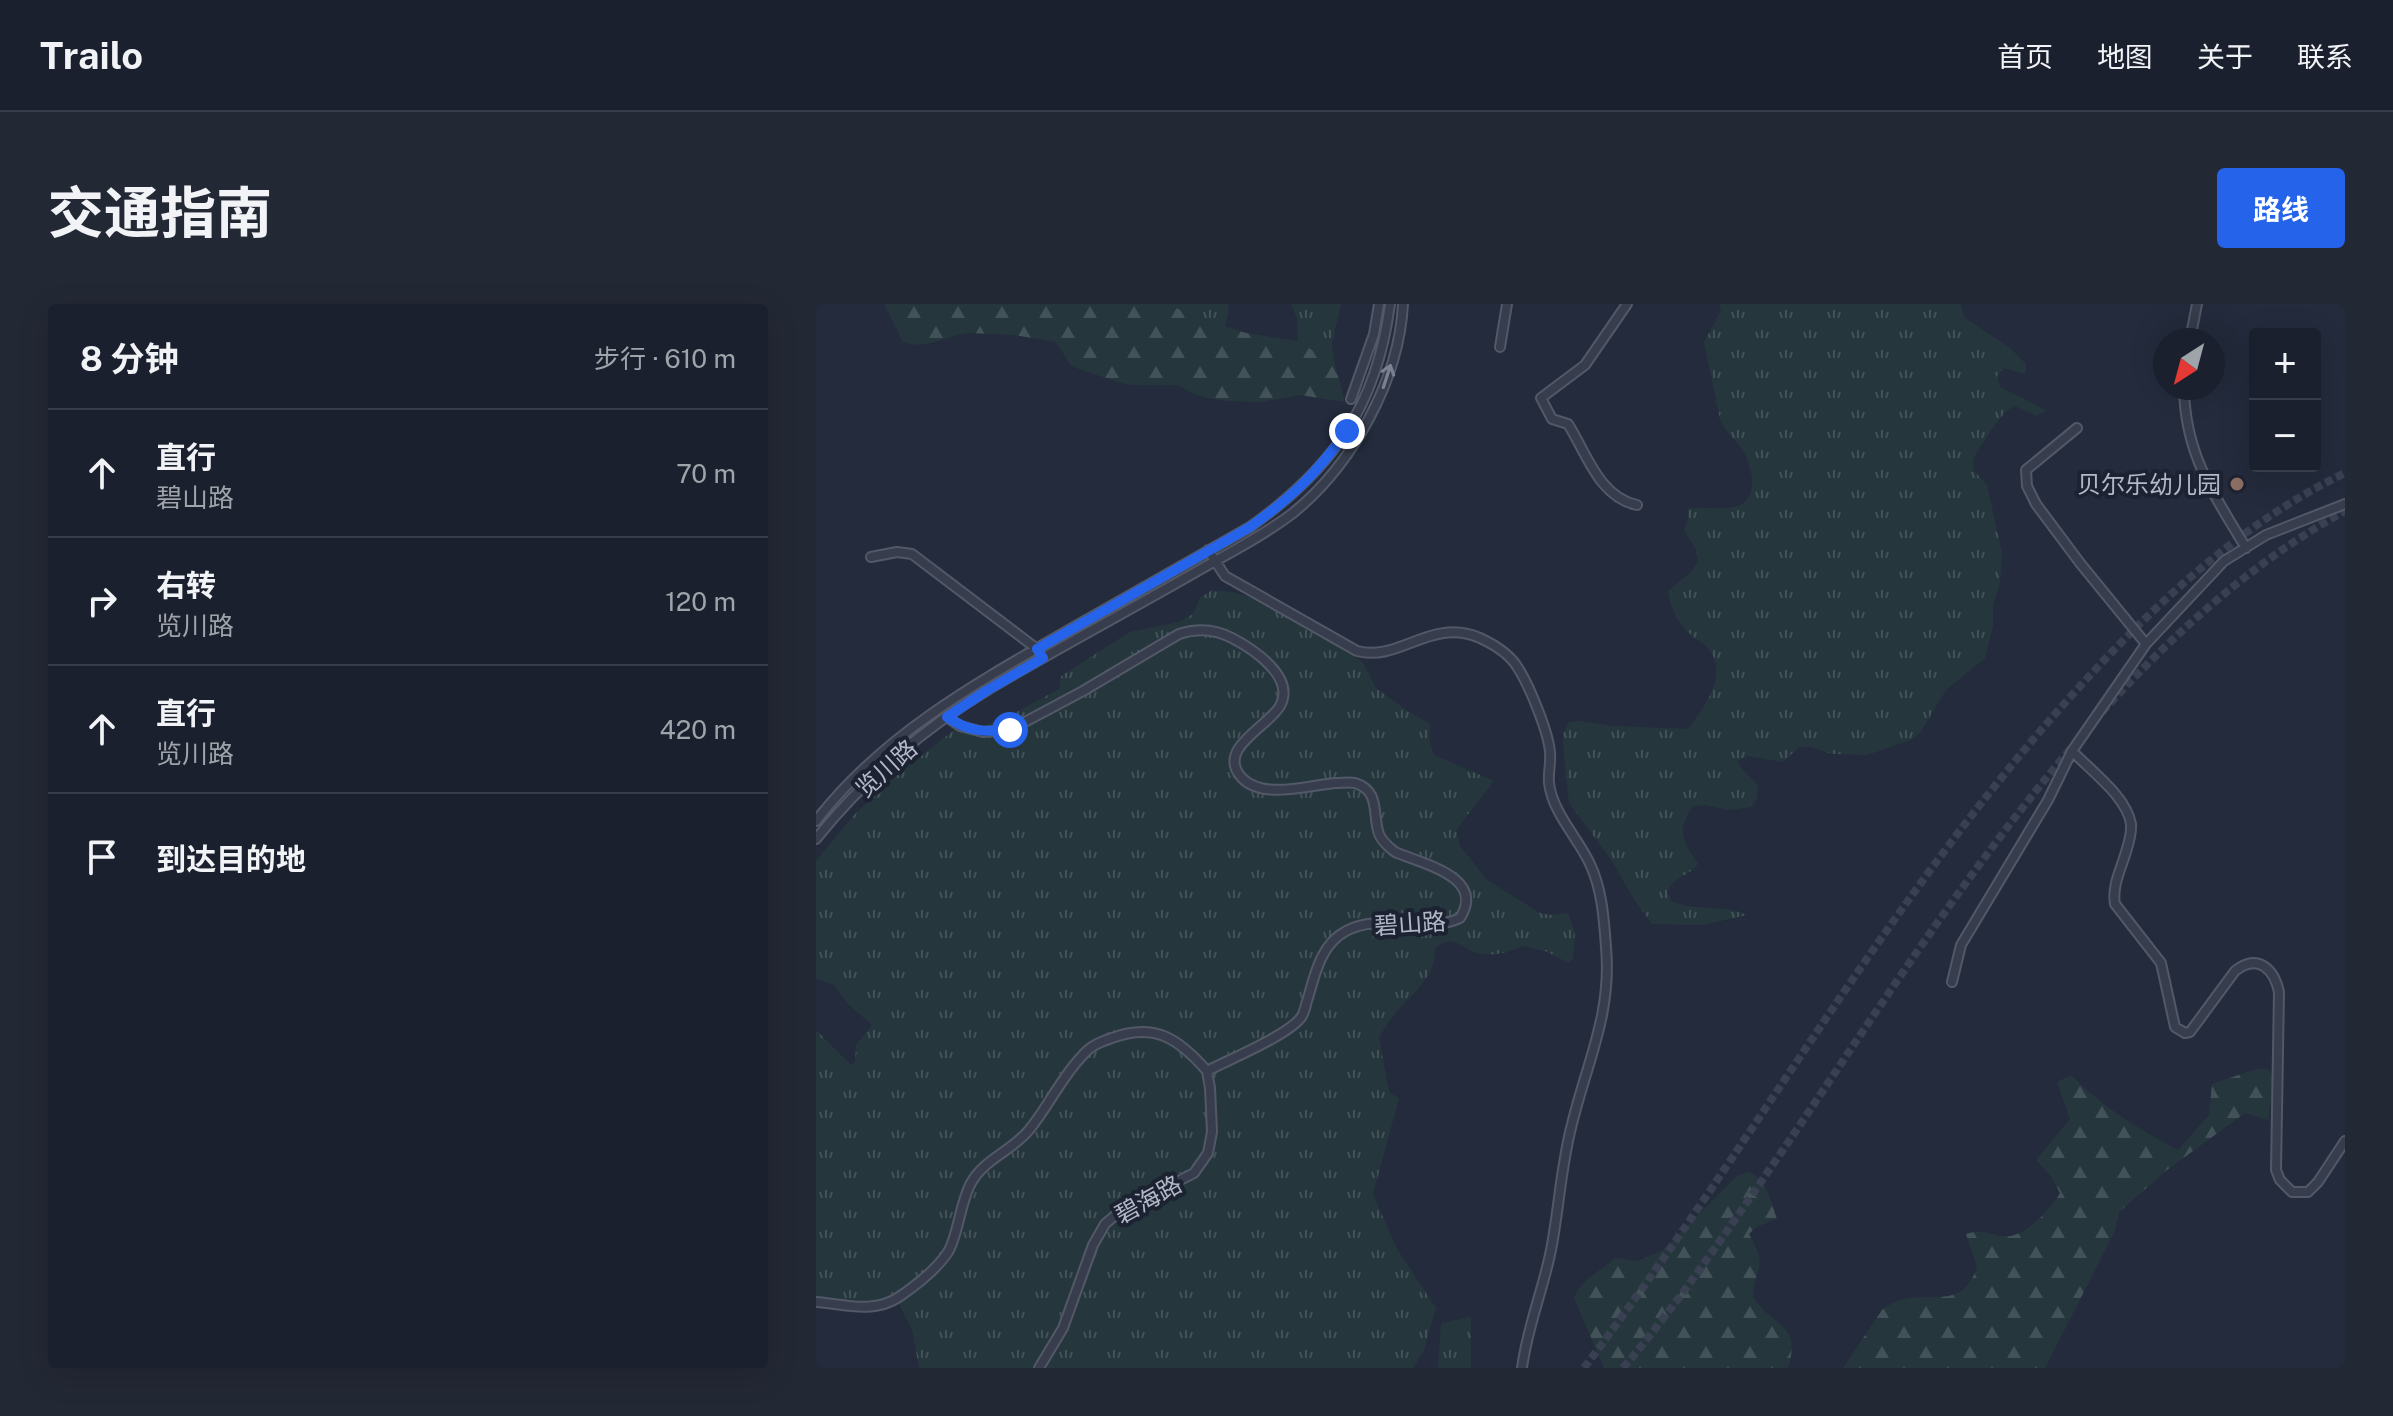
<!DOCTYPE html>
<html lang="zh">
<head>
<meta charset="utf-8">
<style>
  body { margin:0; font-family:"Public Sans","Noto Sans SC",sans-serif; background:#232835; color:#f1f3f6 }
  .controls { position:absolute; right:24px; top:24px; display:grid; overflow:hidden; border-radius:8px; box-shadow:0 8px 32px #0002 }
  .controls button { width:72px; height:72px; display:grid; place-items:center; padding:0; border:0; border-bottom:2px solid #383e49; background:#1a202d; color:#f1f3f6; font:40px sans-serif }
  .compass { position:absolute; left:1337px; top:24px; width:72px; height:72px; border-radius:50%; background:#1a202d; box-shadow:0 8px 32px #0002; rotate:216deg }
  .stop { position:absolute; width:24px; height:24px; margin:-18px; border:6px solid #2563eb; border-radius:50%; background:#fff }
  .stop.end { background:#2563eb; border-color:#fff; box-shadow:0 2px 8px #0008 }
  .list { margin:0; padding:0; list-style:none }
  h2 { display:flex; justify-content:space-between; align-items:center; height:104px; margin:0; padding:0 32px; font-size:34px }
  h2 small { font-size:26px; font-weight:400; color:#9fa3aa }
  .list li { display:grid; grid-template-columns:52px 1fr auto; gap:24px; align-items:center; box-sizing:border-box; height:128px; padding:0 32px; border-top:2px solid #383e49 }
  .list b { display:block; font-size:30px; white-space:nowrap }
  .list p { margin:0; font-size:26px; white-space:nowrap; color:#9fa3aa }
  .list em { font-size:26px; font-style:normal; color:#9fa3aa }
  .icon { flex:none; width:44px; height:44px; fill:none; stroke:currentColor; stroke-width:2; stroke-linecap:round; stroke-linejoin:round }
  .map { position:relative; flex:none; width:1529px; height:1064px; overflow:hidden; border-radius:8px }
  header { display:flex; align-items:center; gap:48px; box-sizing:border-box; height:112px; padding:0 40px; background:#1a202d; border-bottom:2px solid #383e49 }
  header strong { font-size:38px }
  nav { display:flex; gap:44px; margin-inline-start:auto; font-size:28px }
  .intro { display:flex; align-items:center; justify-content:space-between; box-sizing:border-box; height:192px; padding:0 48px }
  h1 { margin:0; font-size:56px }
  .button { padding:20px 36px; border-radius:8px; background:#2563eb; color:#fff; font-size:28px; font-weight:700 }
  main { display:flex; gap:48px; padding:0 48px }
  aside { flex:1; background:#1a202d; border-radius:8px; box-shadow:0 8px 32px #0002 }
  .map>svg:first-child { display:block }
  .grass { fill:url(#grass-tufts) }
  .forest { fill:url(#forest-firs) }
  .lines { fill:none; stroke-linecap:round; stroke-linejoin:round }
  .minor-tunnel { stroke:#394051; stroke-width:8; stroke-dasharray:8 4; stroke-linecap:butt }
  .minor-casing { stroke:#525867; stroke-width:12 }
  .minor { stroke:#373d4c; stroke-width:8 }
  .oneway { stroke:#7b8190 }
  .route { stroke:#2563eb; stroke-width:10 }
  .education-dot { fill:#8d6e63; stroke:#1c2231; stroke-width:3 }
  .labels { text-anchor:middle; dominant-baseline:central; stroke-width:8; stroke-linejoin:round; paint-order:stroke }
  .poi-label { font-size:24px; fill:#b3b8c7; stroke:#1c2231; text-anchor:end }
  .street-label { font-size:24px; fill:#b3b8c7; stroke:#1c2231 }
</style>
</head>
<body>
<header>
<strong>Trailo</strong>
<nav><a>首页</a><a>地图</a><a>关于</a><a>联系</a></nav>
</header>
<div class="intro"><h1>交通指南</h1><a class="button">路线</a></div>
<main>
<aside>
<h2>8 分钟<small>步行 · 610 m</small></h2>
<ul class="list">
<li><svg class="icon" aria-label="ahead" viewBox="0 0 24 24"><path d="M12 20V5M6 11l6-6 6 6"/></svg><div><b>直行</b><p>碧山路</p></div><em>70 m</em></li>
<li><svg class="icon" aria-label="right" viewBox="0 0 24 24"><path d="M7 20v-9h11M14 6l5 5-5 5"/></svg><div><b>右转</b><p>览川路</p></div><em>120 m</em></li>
<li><svg class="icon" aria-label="ahead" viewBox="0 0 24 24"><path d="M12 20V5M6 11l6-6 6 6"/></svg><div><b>直行</b><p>览川路</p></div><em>420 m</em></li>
<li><svg class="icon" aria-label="arrive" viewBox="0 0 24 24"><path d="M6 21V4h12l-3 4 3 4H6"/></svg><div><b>到达目的地</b></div></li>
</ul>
</aside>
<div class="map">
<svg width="1529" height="1064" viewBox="0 0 1529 1064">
  <defs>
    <pattern id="grass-tufts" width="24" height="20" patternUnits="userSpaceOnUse" patternTransform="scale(2)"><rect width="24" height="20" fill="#25373d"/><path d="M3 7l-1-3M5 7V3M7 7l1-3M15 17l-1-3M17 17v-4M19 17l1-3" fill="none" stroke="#425258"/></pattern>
    <pattern id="forest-firs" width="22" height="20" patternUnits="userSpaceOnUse" patternTransform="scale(2)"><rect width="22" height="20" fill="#25373d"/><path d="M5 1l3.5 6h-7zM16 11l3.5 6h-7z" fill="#425258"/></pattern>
  </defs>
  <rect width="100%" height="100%" fill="#232b3c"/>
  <path class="grass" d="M 353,0 L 413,0 L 412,11 L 409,22 L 375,12 Z
    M 475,0 L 525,0 L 516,39 L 519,61 L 482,37 L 481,14 Z
    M 903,0 L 1144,0 L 1149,14 L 1194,44 L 1210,60 L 1209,70 L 1188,64 L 1181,72 L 1184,83 L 1230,106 L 1221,112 L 1199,102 L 1190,107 L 1175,126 L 1157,155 L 1157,166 L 1171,181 L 1186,249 L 1184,280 L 1177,300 L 1177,322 L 1169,354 L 1130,386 L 1104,429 L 1095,436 L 1051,451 L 1016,450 L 995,443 L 983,443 L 967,458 L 932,452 L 921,457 L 927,466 L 942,481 L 941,494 L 936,503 L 912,506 L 890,501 L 877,502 C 860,528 866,535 882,560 C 873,572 858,573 851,587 L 855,597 C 879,608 907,600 931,611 L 886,621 L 836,620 L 819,597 L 796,557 L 753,499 L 747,441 L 747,430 L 753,418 L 763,417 L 797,422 L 872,425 C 889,402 915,368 890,342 C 885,337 879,335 875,331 C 862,320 854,303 852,287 L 876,267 L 882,257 L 880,246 L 868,226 L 872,216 L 872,204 C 887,203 902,206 917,203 C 945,198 937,163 926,145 C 919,134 910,130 904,115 L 888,38 L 905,7 Z
    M 396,286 L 417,288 L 446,297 L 500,325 L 547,359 L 560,384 L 590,406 L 614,420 L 613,436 L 618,451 L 678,477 L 640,526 L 644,542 L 671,576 L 724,609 L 735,611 L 752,609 L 759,629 L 757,655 L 753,659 L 729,647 L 707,642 C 692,648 679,653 662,649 C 644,645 638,627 619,645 C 620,671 599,687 583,705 C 575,714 569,724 563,733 L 572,783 L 574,789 L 583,794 L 557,890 L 581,945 L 620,1004 L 608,1046 L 597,1064 L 103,1064 L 96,1025 L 80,994 L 49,1001 L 17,994 L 0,993 L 0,726 L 35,761 L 39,758 L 40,741 L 56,721 L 32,700 L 18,681 L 0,674 L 0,557 L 38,511 L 83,469 L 142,423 L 170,421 L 191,413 L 243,385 L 245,372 L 314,328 L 363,318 L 377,310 L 384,294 Z
    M 655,1013 L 655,1064 L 622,1064 L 625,1019 Z"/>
  <path class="forest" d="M 68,0 L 353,0 L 375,12 L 430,29 L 482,37 L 519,61 L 529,98 L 484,91 L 444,98 L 409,97 L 387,93 L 372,87 L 363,81 L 316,81 L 305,79 L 263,65 L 254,60 L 240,38 L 198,31 L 153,29 C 129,31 111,47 87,38 Z
    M 1440,765 L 1451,765 L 1459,771 L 1452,816 L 1429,809 L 1351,866 L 1303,908 L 1299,927 L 1229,1064 L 1027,1064 L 1066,1006 C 1101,976 1143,1016 1161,963 L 1150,930 C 1170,923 1178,934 1195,932 C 1213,929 1236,903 1244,889 L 1234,871 L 1220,856 L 1254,815 L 1241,778 L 1255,771 C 1288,804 1321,824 1362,846 L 1393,811 L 1396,780 Z
    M 933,868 C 953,879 954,895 961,915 L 940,923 L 933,930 C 952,964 940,959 937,993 C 958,1025 986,1019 972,1064 L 788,1064 L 758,994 C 766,974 784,968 799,954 L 822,957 L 847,946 L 922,871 Z"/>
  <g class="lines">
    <path class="minor-tunnel" d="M 1286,408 C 1357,330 1436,258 1529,207
      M 768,1064 C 938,839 1075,588 1266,380 C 1341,298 1427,218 1529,169
      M 807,1064 C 866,995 917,918 969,843 C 1061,707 1150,568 1256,443"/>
    <g class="minor-casing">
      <path id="minor" d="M 811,0 L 769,61 L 725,94 L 736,115 L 752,120 C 771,150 783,193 821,201
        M 1374,36 L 1381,0
        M 684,43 L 691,0
        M 1368,84 C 1369,150 1397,189 1430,244
        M 535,95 L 558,30 L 563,0
        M 1261,124 L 1210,166 L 1211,182 L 1220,200 L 1264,259 L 1330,340
        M 1529,200 L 1450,231 L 1408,257 L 1330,340 L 1256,447 C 1275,467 1311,493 1315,520 C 1316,531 1312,541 1309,551 C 1304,567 1296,583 1299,600 L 1345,659 L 1359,723 L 1369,729 L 1374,728 L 1419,667 C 1442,649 1458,665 1463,688 L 1460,866 L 1464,876 L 1476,888 L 1492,888 L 1502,878 L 1529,837
        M 392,246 L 409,272 L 541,347 C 585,358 614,313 664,334 C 679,341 694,350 702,364 C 713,381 733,429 734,449 C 735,459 732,469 733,479 C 736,508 762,534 774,560 C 786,585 788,615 790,643 C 796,710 771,758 756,820 C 745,861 743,905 735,946 C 727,986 711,1024 706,1064
        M 55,253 L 81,248 L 96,250 L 221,345 L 227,354
        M 0,517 C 68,429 164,377 258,323 C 317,290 375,256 434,223 C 517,164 561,102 574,0
        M 0,535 C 47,476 108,424 173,385 C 240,345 310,308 378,269 C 411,250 447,232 477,209 C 536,161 583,77 587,0
        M 1136,678 L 1145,641 L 1232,496 L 1256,447
        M 0,998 C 27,1000 58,1010 83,993 C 99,982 121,965 132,948 C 142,932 144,899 155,879 C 168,855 196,847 213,826 C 232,803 245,774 266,752 C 274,742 284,738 296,734 C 339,718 363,735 391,767 C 412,756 475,730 486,712 C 489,707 490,699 492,694 C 499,670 505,640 530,627 C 566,608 608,631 644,614 C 670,573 607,560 579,548 C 573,543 566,538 563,530 C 556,511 565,487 539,479 C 533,478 526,479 520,479 C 493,481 447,496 426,474 C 399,445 452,423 464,402 C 480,373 437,345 416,334 C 399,325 381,324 363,330 L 267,387 L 194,426 L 167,428 L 144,422 L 131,413
        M 223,1064 L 247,1024 L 277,941 L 289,920 L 303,908 L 378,869 L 392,849 L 396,828 L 394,784 L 391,767"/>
    </g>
    <use href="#minor" class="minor"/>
  </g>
  <defs><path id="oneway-shaft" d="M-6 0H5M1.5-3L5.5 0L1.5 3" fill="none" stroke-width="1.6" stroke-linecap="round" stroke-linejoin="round" transform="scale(2)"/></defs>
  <use class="oneway" href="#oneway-shaft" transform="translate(571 72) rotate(-72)"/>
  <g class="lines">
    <path class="route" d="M 194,426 C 168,428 153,428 131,413 L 170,387 L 227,354 L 221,345 L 434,223 C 476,193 501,169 531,127"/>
  </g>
  <circle class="education-dot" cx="1421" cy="180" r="8"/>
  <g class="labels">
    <g class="poi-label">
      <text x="1405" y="180">贝尔乐幼儿园</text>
    </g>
    <g class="street-label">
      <text transform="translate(70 464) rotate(-42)">览川路</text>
      <text transform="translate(594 619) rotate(-4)">碧山路</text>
      <text transform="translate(332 895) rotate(-29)">碧海路</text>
    </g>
  </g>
</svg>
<div class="controls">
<button>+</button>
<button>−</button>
</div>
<svg class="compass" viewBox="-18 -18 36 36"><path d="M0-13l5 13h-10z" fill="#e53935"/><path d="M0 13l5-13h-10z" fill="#9fa3aa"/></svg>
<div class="stop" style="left:194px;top:426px"></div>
<div class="stop end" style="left:531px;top:127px"></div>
</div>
</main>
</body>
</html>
